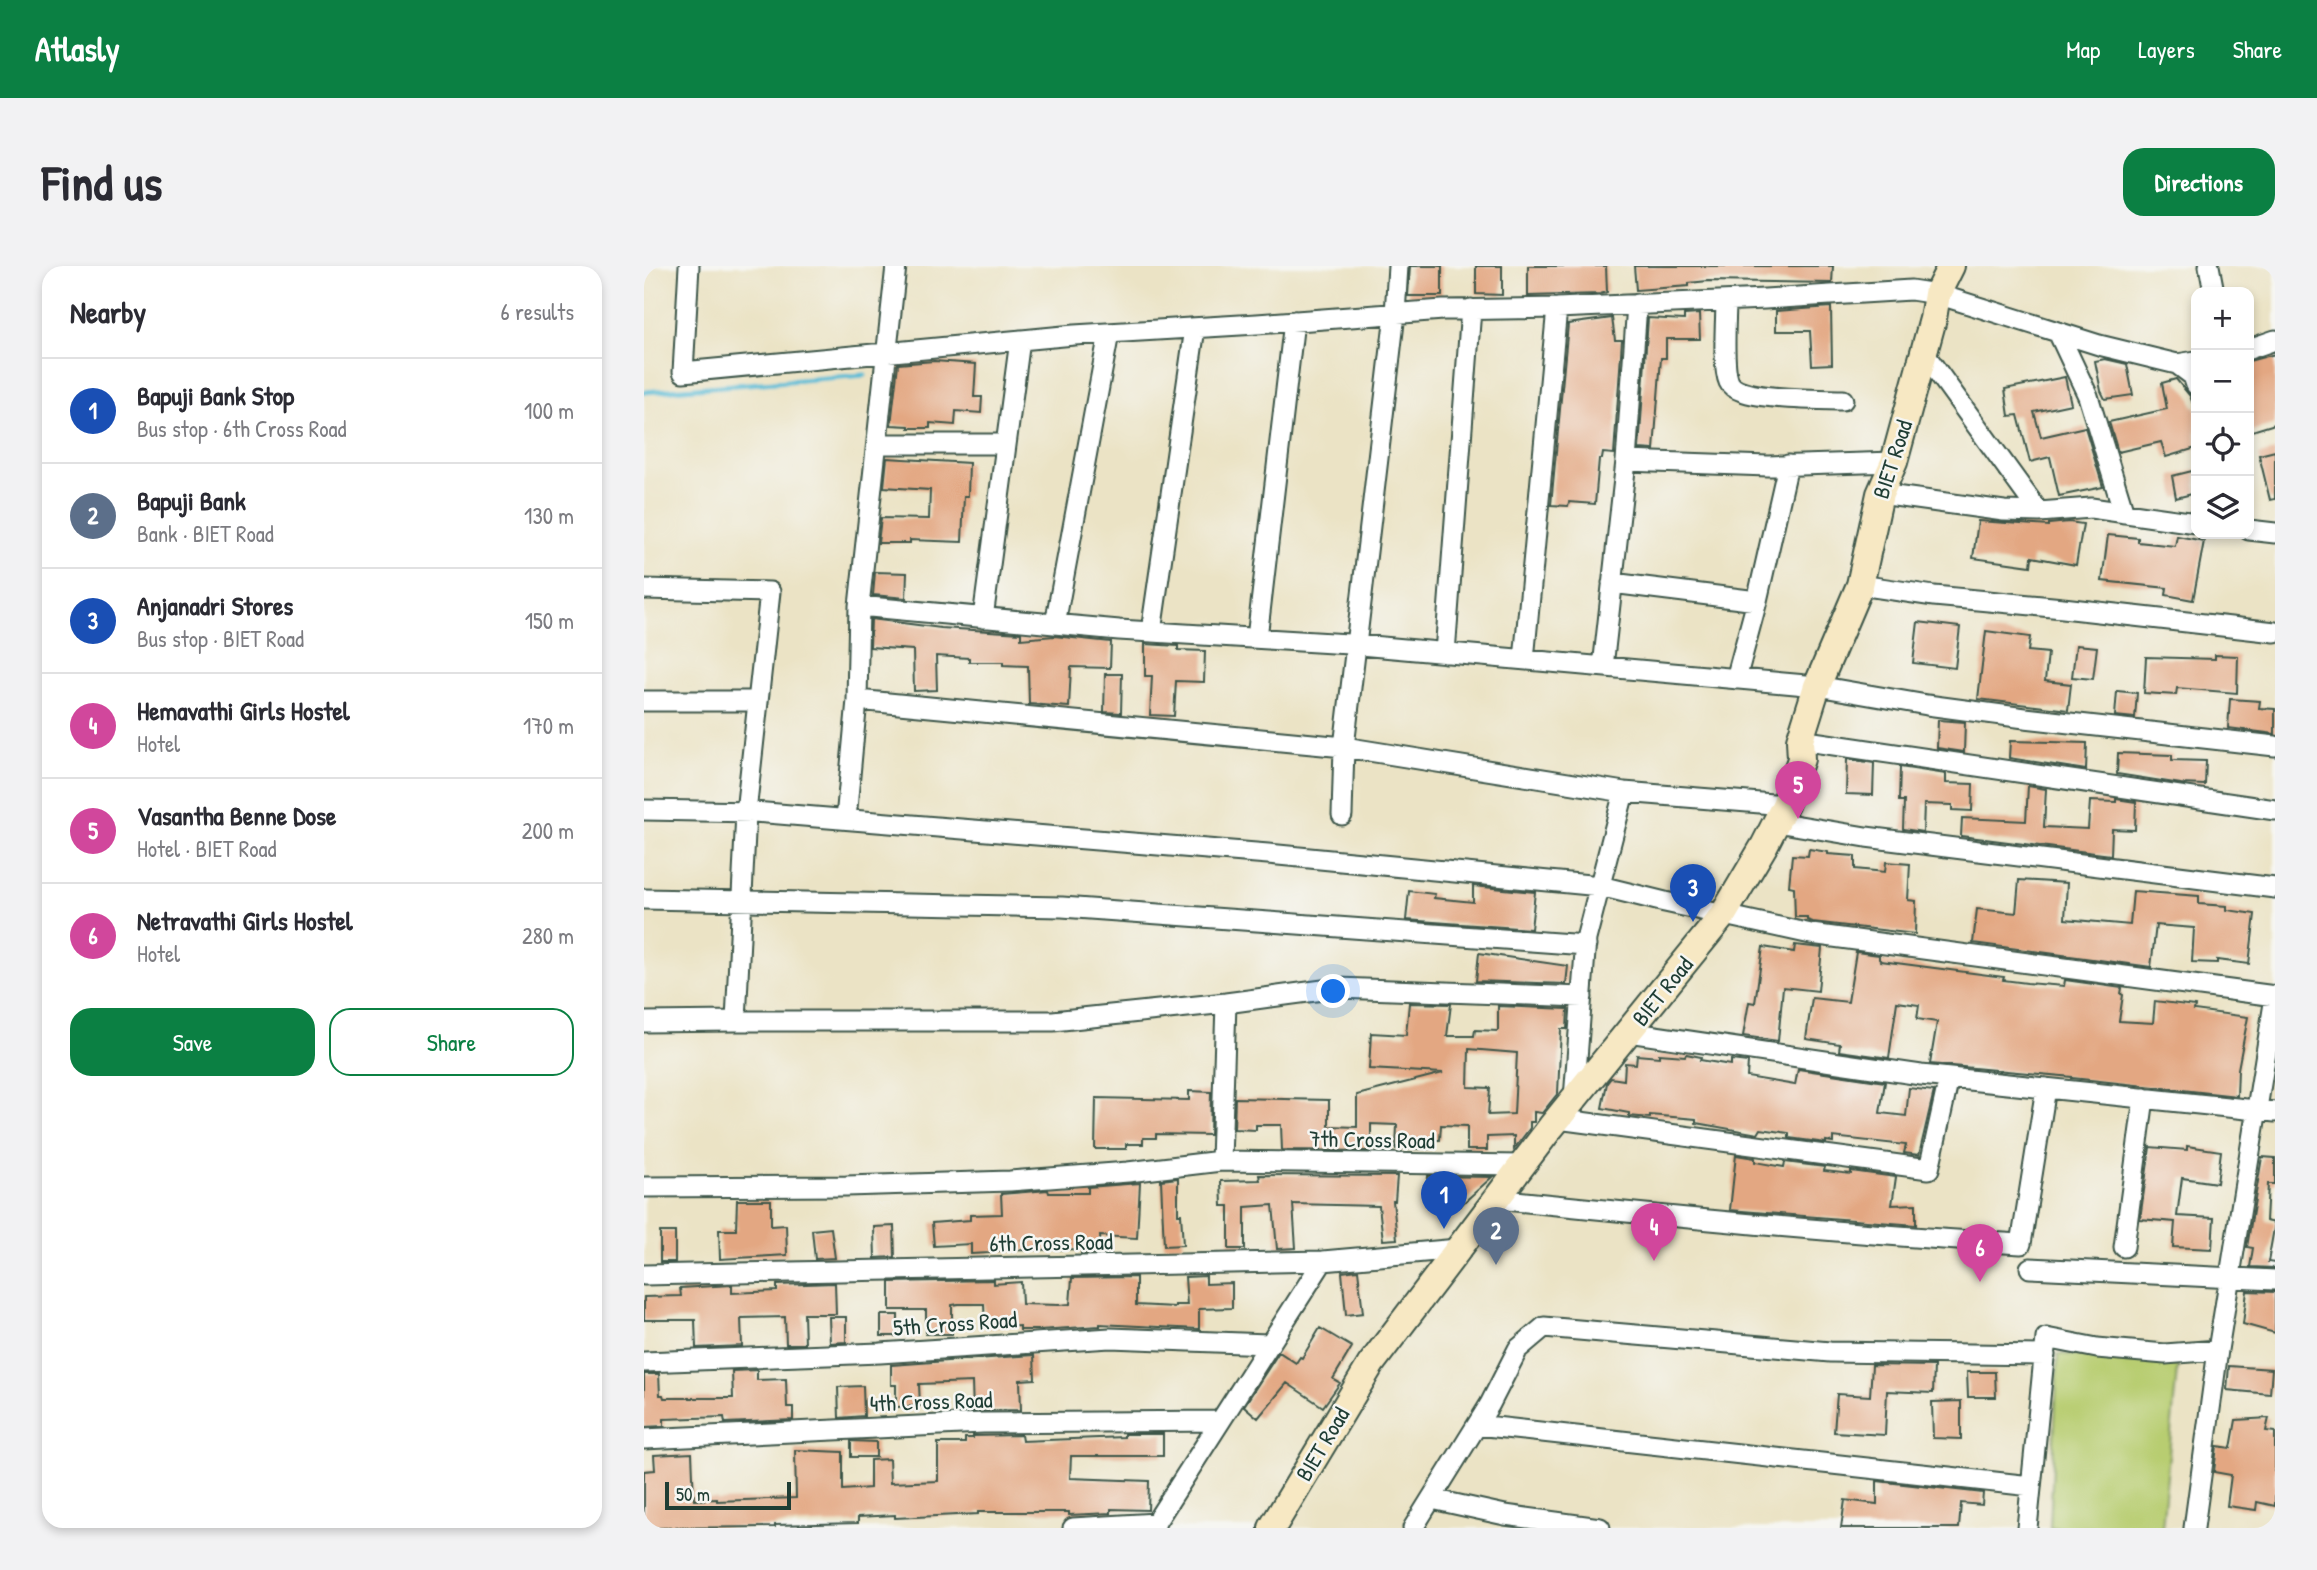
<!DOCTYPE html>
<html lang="en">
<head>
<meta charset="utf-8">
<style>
  body { margin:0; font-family:"Patrick Hand",sans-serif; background:#f2f2f3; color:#2b2b33 }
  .controls { position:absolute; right:21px; top:21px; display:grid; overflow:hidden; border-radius:14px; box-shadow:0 4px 10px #0003 }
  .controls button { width:63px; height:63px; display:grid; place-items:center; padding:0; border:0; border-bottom:2px solid #e1e1e2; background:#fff; color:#2b2b33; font:35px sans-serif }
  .scale { position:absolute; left:21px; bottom:18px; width:126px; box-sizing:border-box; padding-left:7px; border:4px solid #1f3d34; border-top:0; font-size:19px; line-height:24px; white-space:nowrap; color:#1f3d34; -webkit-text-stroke:5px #f6f6f2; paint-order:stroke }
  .you { position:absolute; left:690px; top:726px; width:24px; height:24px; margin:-18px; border:5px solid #fff; border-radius:50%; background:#1a73e8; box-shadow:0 0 0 10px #1a73e833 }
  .badge { display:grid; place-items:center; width:46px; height:46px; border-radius:50%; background:#0b8043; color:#fff; font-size:23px; font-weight:700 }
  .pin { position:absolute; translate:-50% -58px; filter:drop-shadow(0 2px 4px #0008) }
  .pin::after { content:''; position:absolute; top:37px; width:24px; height:21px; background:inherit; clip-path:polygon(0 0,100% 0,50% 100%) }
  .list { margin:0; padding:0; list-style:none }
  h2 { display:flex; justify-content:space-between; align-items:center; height:91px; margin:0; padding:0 28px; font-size:30px }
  h2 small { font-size:23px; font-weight:400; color:#7c7c81 }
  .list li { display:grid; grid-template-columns:46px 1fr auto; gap:21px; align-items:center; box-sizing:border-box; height:105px; padding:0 28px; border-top:2px solid #e1e1e2 }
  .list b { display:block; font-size:26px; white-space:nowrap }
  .list p { margin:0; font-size:23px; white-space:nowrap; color:#7c7c81 }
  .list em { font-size:23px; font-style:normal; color:#7c7c81 }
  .actions { display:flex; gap:14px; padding:21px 28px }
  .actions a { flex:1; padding:16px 0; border:2px solid #0b8043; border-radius:21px; text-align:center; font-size:24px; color:#0b8043 }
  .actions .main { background:#0b8043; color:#fff }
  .icon { flex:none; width:38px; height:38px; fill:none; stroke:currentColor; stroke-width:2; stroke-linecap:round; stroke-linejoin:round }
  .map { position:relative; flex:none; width:1631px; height:1262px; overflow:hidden; border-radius:21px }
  header { display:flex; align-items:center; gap:42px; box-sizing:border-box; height:98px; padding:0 35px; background:#0b8043; color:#fff }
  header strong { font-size:33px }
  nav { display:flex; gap:38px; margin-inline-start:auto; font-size:24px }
  .intro { display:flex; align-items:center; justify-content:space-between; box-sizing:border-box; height:168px; padding:0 42px }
  h1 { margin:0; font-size:49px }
  .button { padding:18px 32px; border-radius:21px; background:#0b8043; color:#fff; font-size:24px; font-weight:700 }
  main { display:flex; gap:42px; padding:0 42px }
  aside { flex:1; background:#fff; border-radius:21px; box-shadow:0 4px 10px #0003 }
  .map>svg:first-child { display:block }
  .green { fill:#b8cd71; stroke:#6c8552; stroke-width:2 }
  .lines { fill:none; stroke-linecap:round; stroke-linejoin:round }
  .stream { stroke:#58bcd6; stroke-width:5 }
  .building { fill:#e3a782; fill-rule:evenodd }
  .street-casing { stroke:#3e564a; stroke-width:23 }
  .secondary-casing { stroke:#3e564a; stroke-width:30 }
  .street { stroke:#fff; stroke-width:19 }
  .secondary { stroke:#f7e8c3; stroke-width:26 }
  .labels { text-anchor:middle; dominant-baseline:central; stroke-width:5; stroke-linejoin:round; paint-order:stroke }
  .street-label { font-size:23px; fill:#1f3d34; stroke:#f6f6f2 }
</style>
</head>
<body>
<header>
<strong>Atlasly</strong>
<nav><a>Map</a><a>Layers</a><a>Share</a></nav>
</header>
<div class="intro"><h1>Find us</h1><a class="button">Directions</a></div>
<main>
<aside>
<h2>Nearby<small>6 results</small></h2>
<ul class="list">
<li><span class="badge" style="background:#1a4fb4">1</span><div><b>Bapuji Bank Stop</b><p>Bus stop · 6th Cross Road</p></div><em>100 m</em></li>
<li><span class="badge" style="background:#5c6f8a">2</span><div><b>Bapuji Bank</b><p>Bank · BIET Road</p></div><em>130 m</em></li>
<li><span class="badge" style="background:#1a4fb4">3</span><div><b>Anjanadri Stores</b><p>Bus stop · BIET Road</p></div><em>150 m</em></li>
<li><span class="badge" style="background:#d1479c">4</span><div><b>Hemavathi Girls Hostel</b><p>Hotel</p></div><em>170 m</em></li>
<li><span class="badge" style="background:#d1479c">5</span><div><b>Vasantha Benne Dose</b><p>Hotel · BIET Road</p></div><em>200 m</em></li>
<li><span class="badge" style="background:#d1479c">6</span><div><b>Netravathi Girls Hostel</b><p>Hotel</p></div><em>280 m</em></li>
</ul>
<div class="actions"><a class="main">Save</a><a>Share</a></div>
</aside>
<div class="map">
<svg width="1631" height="1262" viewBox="0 0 1631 1262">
  <rect width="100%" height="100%" fill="#f6f6f2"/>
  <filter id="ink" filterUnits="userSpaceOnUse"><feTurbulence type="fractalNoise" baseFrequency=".0143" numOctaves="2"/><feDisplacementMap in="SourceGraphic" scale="14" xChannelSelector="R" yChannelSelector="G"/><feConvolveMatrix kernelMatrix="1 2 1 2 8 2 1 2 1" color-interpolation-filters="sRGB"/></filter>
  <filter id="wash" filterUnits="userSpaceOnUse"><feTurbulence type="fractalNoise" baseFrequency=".00686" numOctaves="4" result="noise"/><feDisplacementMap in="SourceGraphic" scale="28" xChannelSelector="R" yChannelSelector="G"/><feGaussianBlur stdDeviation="1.57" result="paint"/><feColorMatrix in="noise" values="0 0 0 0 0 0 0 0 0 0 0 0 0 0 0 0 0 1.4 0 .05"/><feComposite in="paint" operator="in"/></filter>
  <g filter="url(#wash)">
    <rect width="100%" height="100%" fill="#ebe3c5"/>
    <path class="green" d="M 1414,1088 L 1534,1093 L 1518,1262 L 1406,1262 Z"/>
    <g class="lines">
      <path class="stream" d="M 0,126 L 221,109"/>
    </g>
    <g id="blocks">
      <path class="building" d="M 766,0 L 798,0 L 798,30 L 764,30 Z
        M 832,0 L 858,0 L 858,29 L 832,28 Z
        M 884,0 L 962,0 L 963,26 L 956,28 L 884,30 Z
        M 990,0 L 1189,0 L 1188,17 L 1064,15 L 1045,17 L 1045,20 L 992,24 Z
        M 1187,41 L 1188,98 L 1168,99 L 1166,65 L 1132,65 L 1132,45 Z
        M 1055,48 L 1056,73 L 1022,73 L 1022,92 L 1017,92 L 1010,184 L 995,183 L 1004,52 L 1040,54 L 1040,49 Z
        M 968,52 L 971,74 L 978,74 L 970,188 L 959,187 L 958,193 L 955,193 L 951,238 L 925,236 L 924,240 L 907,239 L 924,58 Z
        M 1631,88 L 1631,158 L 1605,166 L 1605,95 Z
        M 1461,93 L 1483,98 L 1489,129 L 1461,133 L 1457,125 L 1451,95 Z
        M 290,95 L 332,98 L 330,131 L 338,131 L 337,147 L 312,145 L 311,159 L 286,157 L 286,162 L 265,162 L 265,160 L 247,159 L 254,98 Z
        M 1421,111 L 1427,138 L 1390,146 L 1397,171 L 1441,161 L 1459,221 L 1415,230 L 1406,191 L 1386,196 L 1374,149 L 1365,150 L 1361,123 Z
        M 1532,113 L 1546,130 L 1550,141 L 1552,140 L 1552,182 L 1522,191 L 1517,176 L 1474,186 L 1465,156 L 1523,143 L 1518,117 Z
        M 1631,185 L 1631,233 L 1626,234 L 1615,189 Z
        M 243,192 L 325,197 L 324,230 L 320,230 L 318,276 L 266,274 L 266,277 L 234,277 L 237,252 L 285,253 L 286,224 L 240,221 Z
        M 1552,204 L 1552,227 L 1532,232 L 1528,210 Z
        M 1334,255 L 1405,260 L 1405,258 L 1425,256 L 1439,258 L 1432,299 L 1388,291 L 1387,300 L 1329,292 Z
        M 1464,269 L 1494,272 L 1494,276 L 1531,280 L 1533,270 L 1560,275 L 1549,334 L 1522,329 L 1523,322 L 1458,315 Z
        M 231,306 L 263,307 L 262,332 L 229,329 Z
        M 227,353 L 297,362 L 377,367 L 377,373 L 410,370 L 467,376 L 466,402 L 427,401 L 425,441 L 385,438 L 384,400 L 359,399 L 359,396 L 325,396 L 325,392 L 292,390 L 293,424 L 270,425 L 269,384 L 226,381 Z
        M 1274,356 L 1316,361 L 1311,402 L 1269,397 Z
        M 1342,365 L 1386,371 L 1384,385 L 1404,387 L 1401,415 L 1427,418 L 1424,444 L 1334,433 Z
        M 501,378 L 534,380 L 534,384 L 561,385 L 560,416 L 532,415 L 530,450 L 506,449 L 508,410 L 501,410 Z
        M 1432,379 L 1453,381 L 1449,413 L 1428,411 Z
        M 1571,389 L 1594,390 L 1593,427 L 1533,422 L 1532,429 L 1500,427 L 1502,391 L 1571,393 Z
        M 461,408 L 478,408 L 477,447 L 460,446 Z
        M 1473,425 L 1493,427 L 1491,452 L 1471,450 Z
        M 1586,433 L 1616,435 L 1615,442 L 1631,443 L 1631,468 L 1584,462 Z
        M 1294,454 L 1321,456 L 1320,486 L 1293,482 Z
        M 1366,475 L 1443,477 L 1442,504 L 1365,492 Z
        M 1474,487 L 1528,489 L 1528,494 L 1562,495 L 1561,519 L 1537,518 L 1473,508 Z
        M 1203,493 L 1230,497 L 1229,529 L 1202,528 Z
        M 1256,501 L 1302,508 L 1302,517 L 1329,518 L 1328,545 L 1308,544 L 1308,539 L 1280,538 L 1279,566 L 1259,563 L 1260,535 L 1255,535 Z
        M 1384,520 L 1402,523 L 1400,561 L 1444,563 L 1446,535 L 1472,536 L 1472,533 L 1492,536 L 1491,564 L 1468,563 L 1467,589 L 1317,570 L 1318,552 L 1382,555 Z
        M 1165,583 L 1184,586 L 1184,588 L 1211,590 L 1211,603 L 1241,606 L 1242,596 L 1266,598 L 1264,634 L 1272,635 L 1271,668 L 1169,656 L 1163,654 L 1163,651 L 1151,651 L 1150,621 L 1145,620 L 1148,589 L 1164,590 Z
        M 1375,614 L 1423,617 L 1421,653 L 1486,659 L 1489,625 L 1555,630 L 1555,638 L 1583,640 L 1583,644 L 1611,648 L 1605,698 L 1573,694 L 1573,697 L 1548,696 L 1550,662 L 1512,659 L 1507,701 L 1329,677 L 1333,643 L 1372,647 Z
        M 829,620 L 891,626 L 887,663 L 762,654 L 765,625 L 791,628 L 790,632 L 829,636 Z
        M 1151,679 L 1178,682 L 1174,725 L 1139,721 L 1134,775 L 1099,770 L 1105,736 L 1111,737 L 1119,681 L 1150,686 Z
        M 1212,686 L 1235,689 L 1235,693 L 1237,695 L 1360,711 L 1359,714 L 1383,717 L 1420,720 L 1421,714 L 1478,722 L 1477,728 L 1479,729 L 1475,755 L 1509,757 L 1511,735 L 1551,740 L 1550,744 L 1604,751 L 1594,803 L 1593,830 L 1428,812 L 1428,811 L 1286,798 L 1293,756 L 1273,753 L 1275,739 L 1253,736 L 1245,792 L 1195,785 L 1196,778 L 1162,773 L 1168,732 L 1204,736 Z
        M 835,687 L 924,700 L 922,718 L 832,715 Z
        M 765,737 L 807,738 L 803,770 L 830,770 L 831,764 L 854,765 L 854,740 L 924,743 L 923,763 L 917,763 L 914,827 L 898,847 L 890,846 L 890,856 L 886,856 L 886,862 L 870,883 L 870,870 L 843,871 L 843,884 L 823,884 L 823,860 L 797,859 L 796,874 L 787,874 L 786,883 L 752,883 L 753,859 L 727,858 L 727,885 L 638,884 L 637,859 L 612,859 L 612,864 L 590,863 L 591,832 L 685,834 L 685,860 L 713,861 L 713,829 L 799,807 L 725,803 L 727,767 L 762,769 ZM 825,783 L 873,787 L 870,848 L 844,849 L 846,822 L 824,821 Z
        M 1015,788 L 1041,790 L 1042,788 L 1057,791 L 1056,794 L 1087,799 L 1087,794 L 1104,796 L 1103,811 L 1151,819 L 1154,803 L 1241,816 L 1236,847 L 1262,850 L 1265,822 L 1290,825 L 1275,889 L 1260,887 L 1262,879 L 1189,871 L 1189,876 L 1182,875 L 1182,877 L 1145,872 L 1145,867 L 1117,863 L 1114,868 L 1052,857 L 1052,853 L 1006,849 L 1006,852 L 985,850 L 985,847 L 958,842 L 963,817 L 967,812 L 980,814 L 981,797 L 992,798 L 993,789 L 1015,791 Z
        M 545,825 L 567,826 L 566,869 L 512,868 L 512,872 L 499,872 L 499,878 L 482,878 L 482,883 L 451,883 L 452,832 L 545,834 Z
        M 1543,880 L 1577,885 L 1573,917 L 1538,912 L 1533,950 L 1570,952 L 1568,983 L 1529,981 L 1531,956 L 1496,953 L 1506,881 L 1543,884 Z
        M 1092,889 L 1111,892 L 1111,896 L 1140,901 L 1141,896 L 1181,901 L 1180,905 L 1207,908 L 1207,905 L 1252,911 L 1248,939 L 1272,938 L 1272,959 L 1086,944 Z
        M 1618,891 L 1631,892 L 1631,918 L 1624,918 L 1622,955 L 1631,957 L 1624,996 L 1631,997 L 1631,1002 L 1606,1001 L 1609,982 L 1603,981 Z
        M 615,909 L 753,910 L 751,935 L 749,935 L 753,973 L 739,974 L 735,940 L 649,938 L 652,982 L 633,983 L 629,939 L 601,941 L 601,983 L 585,983 L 585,940 L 578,940 L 577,915 L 616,914 Z
        M 784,910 L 848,911 L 816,940 L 782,939 Z
        M 534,912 L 534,948 L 537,948 L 539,979 L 520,980 L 517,914 Z
        M 496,917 L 493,972 L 456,970 L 457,987 L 437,988 L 437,983 L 346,985 L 346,987 L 327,988 L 327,978 L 290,980 L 288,957 L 326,954 L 326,949 L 358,948 L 357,928 L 404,924 L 405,927 L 444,927 L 444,921 Z
        M 93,934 L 127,934 L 127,960 L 142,959 L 143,989 L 76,993 L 75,964 L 92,964 Z
        M 250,960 L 251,991 L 231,992 L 230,961 Z
        M 187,962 L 191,992 L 171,993 L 168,964 Z
        M 16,966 L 31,966 L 31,996 L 16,996 Z
        M 714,1004 L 719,1047 L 702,1049 L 698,1006 Z
        M 562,1010 L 562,1018 L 588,1017 L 588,1042 L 555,1043 L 555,1063 L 456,1058 L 456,1060 L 395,1064 L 376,1064 L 376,1060 L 341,1062 L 340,1038 L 314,1038 L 308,1039 L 308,1068 L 282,1068 L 282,1044 L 246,1044 L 246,1016 L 349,1014 L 349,1018 L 377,1016 L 378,1038 L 415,1039 L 426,1038 L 428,1012 L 492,1011 L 492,1039 L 531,1041 L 531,1039 L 543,1039 L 541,1011 Z
        M 191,1017 L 192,1048 L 160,1048 L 161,1078 L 142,1078 L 141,1051 L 97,1052 L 98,1080 L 52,1082 L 51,1054 L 0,1054 L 0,1031 L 37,1030 L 36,1022 L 88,1019 L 88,1027 L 133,1025 L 133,1019 Z
        M 1603,1025 L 1631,1026 L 1631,1067 L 1599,1058 Z
        M 237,1049 L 254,1049 L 254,1070 L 237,1070 Z
        M 185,1051 L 202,1051 L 202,1076 L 186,1077 Z
        M 676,1062 L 708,1081 L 689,1113 L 696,1117 L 679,1141 L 643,1117 L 614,1152 L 600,1140 L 635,1086 L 652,1097 L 656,1091 L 658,1092 Z
        M 390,1089 L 391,1113 L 376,1114 L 377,1144 L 329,1145 L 328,1116 L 275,1118 L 276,1140 L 252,1141 L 252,1119 L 247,1119 L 247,1099 Z
        M 1228,1099 L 1290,1100 L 1289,1127 L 1243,1125 L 1241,1169 L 1190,1166 L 1193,1128 L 1226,1130 Z
        M 1585,1100 L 1628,1103 L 1626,1128 L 1583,1124 Z
        M 113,1104 L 113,1114 L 142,1113 L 143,1141 L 149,1141 L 149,1154 L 81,1157 L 80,1151 L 20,1153 L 20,1160 L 0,1161 L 0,1108 L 15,1108 L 16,1129 L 19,1129 L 20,1132 L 89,1132 L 88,1105 Z
        M 1323,1106 L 1351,1106 L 1352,1131 L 1324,1131 Z
        M 219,1120 L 220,1150 L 195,1152 L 194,1121 Z
        M 1317,1135 L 1317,1173 L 1289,1172 L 1288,1136 Z
        M 1625,1152 L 1622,1165 L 1631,1166 L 1631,1240 L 1613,1236 L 1612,1244 L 1583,1240 L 1587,1209 L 1570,1206 L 1573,1180 L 1587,1182 L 1592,1154 Z
        M 480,1168 L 519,1168 L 519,1190 L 427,1190 L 426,1212 L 505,1215 L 504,1244 L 467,1243 L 467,1247 L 425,1249 L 425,1246 L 334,1246 L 334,1248 L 251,1252 L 251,1249 L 214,1251 L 214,1257 L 131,1259 L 131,1261 L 0,1262 L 0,1205 L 11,1204 L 10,1189 L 48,1187 L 50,1234 L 73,1233 L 73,1235 L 152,1232 L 151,1184 L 199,1186 L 199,1224 L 226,1222 L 226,1194 L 245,1193 L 246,1217 L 294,1215 L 294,1177 L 321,1177 L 321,1172 L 329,1172 L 329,1170 L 377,1169 L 378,1175 L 480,1171 Z
        M 207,1175 L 232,1176 L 232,1191 L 207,1191 Z
        M 1233,1215 L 1339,1227 L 1338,1239 L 1317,1237 L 1315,1262 L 1197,1262 L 1201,1234 L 1233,1238 Z"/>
    </g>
  </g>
  <g filter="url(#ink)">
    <use href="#blocks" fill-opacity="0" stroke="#3e564a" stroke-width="2"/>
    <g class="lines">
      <g class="street-casing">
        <path id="street" d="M 45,0 L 39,106 L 430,69 L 613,58 L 799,44 L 913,42 L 1121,33 L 1267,24 L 1293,28 L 1455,79 L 1533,98 L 1552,95
          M 1565,0 L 1570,26
          M 1082,35 C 1082,53 1078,100 1085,116 C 1093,135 1177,133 1199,134
          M 993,38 L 982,195 L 1124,200 L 1250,196
          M 1414,66 L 1444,130 L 1480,247
          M 1605,83 L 1631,74
          M 1280,87 L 1395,246
          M 1533,98 L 1549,110 L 1552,119
          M 234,178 L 362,178
          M 1236,228 L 1360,245 L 1395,246 L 1447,242 L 1552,257
          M 1605,264 L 1631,267
          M 968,317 L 1113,335
          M 1216,319 L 1290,330 L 1419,342 L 1631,366
          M 0,323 L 126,326 L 102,546 L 92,755 L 0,756
          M 215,340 L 475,364 L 705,378 L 1173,420 L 1283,439 L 1381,452 L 1631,480
          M 339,352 L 376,74
          M 411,358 L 465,67
          M 507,366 L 551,62
          M 613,372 L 650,55
          M 801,387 L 827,43
          M 880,394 L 913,42
          M 959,401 L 982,195
          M 1092,413 L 1113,335 L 1144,199
          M 213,434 L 700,481 L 980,526 L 1141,539
          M 0,435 L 114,435
          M 1156,474 L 1631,544
          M 0,544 L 110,546 L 624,588 L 956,620 L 1021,636 L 1167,668 L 1631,730
          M 698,549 L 700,481 L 751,48 L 754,0
          M 202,553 L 213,434 L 215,340 L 252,0
          M 1132,556 L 1222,571 L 1631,622
          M 0,633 L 418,641 L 942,679
          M 92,755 L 409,755 L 582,737
          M 984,766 L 1277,809 L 1631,846
          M 930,833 L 942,673 L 980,526
          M 914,853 L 1285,903 L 1305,812
          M 577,895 L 582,737 L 694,722 L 938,731
          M 0,921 L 202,920 L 366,915 L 484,906 L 577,895 L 878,899
          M 852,933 C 1027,951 1201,968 1377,978 L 1402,822
          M 1480,981 L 1500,832
          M 1386,1002 L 1631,1014
          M 0,1009 L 679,995 L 814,983
          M 0,1096 L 236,1087 L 466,1072 L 624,1078
          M 833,1159 L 1387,1220
          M 0,1173 L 339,1157 L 576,1155
          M 788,1233 L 861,1249 L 956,1262
          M 429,1262 L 512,1257
          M 508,1262 L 679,995
          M 769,1262 L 846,1138 L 874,1083 L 900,1061 L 1186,1086 L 1401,1089
          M 1383,1262 L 1402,1072 L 1453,1082 L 1521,1088 L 1574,1084
          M 1550,1262 L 1574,1084 L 1631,731"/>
      </g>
      <g class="secondary-casing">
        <path id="secondary" d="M 628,1262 L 727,1098 L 907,861 L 1079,649 L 1120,580 L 1141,539 L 1157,493 L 1156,474 L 1173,420 L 1216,319 L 1236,228 L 1250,196 L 1289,53 L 1293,28 L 1307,0"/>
      </g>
      <use href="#street" class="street"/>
      <use href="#secondary" class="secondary"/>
    </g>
  </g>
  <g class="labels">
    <g class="street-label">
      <text transform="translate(1248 193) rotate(-72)">BIET Road</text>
      <text transform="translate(1018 725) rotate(-51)">BIET Road</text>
      <text transform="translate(728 873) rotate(1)">7th Cross Road</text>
      <text transform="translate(407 976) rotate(-1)">6th Cross Road</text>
      <text transform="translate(311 1057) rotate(-4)">5th Cross Road</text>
      <text transform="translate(287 1135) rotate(-2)">4th Cross Road</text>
      <text transform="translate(678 1178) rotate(-59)">BIET Road</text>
    </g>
  </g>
</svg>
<div class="controls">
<button>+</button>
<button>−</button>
<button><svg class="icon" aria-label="locate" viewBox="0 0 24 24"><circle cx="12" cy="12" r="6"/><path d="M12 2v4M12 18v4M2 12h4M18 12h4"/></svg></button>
<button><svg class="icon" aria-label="layers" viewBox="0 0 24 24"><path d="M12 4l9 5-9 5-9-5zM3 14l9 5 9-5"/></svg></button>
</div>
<div class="scale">50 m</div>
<div class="you"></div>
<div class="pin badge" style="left:800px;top:963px;background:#1a4fb4">1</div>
<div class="pin badge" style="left:852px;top:999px;background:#5c6f8a">2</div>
<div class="pin badge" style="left:1049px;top:656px;background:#1a4fb4">3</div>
<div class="pin badge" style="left:1010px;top:995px;background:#d1479c">4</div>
<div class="pin badge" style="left:1154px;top:553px;background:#d1479c">5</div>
<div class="pin badge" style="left:1336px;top:1016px;background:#d1479c">6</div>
</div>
</main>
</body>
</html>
